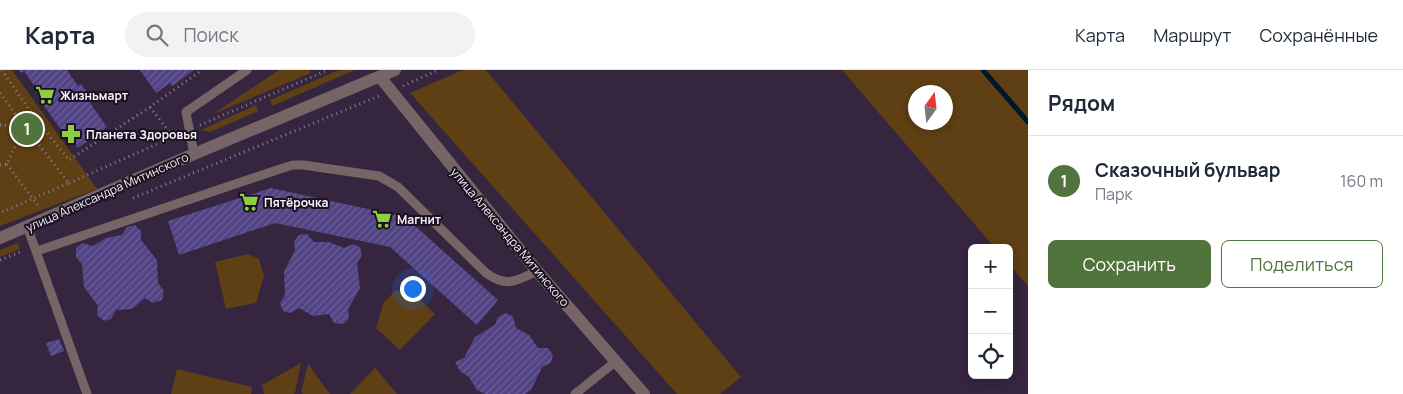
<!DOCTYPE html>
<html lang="ru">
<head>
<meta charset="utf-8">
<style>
  body { margin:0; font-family:Manrope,sans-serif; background:#f2f2f3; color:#1f2937 }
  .controls { position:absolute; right:15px; bottom:15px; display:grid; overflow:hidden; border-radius:8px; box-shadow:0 2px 8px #0003 }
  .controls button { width:45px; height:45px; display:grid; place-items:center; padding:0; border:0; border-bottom:1px solid #e0e1e3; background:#fff; color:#1f2937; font:25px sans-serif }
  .compass { position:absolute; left:908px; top:15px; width:45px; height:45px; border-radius:50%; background:#fff; box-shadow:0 2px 8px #0003; rotate:15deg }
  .you { position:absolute; left:412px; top:218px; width:18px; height:18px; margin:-12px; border:4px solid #fff; border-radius:50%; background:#1a73e8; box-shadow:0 0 0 8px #1a73e833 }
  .badge { display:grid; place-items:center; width:32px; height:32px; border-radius:50%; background:#51733c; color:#fff; font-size:16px; font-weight:700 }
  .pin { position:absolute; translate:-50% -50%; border:2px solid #fff; box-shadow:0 1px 5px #0006 }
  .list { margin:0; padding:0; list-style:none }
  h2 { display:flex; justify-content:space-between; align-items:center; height:65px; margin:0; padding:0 20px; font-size:21px }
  h2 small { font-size:16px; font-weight:400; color:#747a83 }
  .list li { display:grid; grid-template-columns:32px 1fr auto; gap:15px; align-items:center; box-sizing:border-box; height:90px; padding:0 20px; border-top:1px solid #e0e1e3 }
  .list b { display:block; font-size:19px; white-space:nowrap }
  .list p { margin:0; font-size:16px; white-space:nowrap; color:#747a83 }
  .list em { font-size:16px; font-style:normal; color:#747a83 }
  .actions { display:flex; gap:10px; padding:15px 20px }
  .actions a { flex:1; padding:11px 0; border:1px solid #51733c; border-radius:8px; text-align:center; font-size:18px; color:#51733c }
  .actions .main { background:#51733c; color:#fff }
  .icon { flex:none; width:28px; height:28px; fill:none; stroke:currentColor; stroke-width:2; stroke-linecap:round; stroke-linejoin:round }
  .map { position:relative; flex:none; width:1028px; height:324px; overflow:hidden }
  header { display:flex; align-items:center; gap:30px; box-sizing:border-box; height:70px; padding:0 25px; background:#fff; border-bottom:1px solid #e0e1e3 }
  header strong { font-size:24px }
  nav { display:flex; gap:28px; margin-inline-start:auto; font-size:18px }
  .search { width:350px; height:45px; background:#f2f2f3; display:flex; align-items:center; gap:12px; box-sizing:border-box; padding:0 18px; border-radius:28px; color:#747a83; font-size:19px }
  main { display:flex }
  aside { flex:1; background:#fff }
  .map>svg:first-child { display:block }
  .green { fill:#5f3f14; fill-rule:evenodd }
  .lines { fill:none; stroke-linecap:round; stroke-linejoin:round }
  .stream { stroke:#00152f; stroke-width:5 }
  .building { fill:url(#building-hatch) }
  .path { stroke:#8a7e93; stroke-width:3; stroke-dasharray:1 4; stroke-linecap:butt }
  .service { stroke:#766466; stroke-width:9 }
  .minor { stroke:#766466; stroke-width:12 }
  .labels { text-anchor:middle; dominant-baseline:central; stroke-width:4; stroke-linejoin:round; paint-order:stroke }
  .poi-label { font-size:12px; font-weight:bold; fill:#f8f0fe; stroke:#19121e; text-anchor:start }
  .street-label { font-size:12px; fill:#f8f0fe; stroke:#19121e }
</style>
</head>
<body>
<header>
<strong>Карта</strong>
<div class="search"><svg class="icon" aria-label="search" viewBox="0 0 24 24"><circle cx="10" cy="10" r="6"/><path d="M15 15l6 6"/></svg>Поиск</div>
<nav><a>Карта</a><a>Маршрут</a><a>Сохранённые</a></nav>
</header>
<main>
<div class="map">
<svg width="1028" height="324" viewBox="0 0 1028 324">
  <defs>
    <pattern id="building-hatch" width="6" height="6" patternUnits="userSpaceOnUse" patternTransform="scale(1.25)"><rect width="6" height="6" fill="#514384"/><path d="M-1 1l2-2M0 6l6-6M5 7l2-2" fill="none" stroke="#6b5e96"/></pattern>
  </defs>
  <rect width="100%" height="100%" fill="#35253f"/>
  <path class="green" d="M 0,0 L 12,0 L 97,119 L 0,156 Z
    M 279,0 L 309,0 L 311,3 L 213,44 Z
    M 339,0 L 355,0 L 272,36 L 270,30 Z
    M 463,0 L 486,0 L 741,307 L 720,324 L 677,324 L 410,23 Z
    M 842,0 L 1028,0 L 1028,216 L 1009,194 L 1009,178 L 995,178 ZM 916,22 L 946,22 L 946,52 L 916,52 Z
    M 256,35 L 258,41 L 210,62 L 201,60 Z
    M 18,173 L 20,179 L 0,187 L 0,180 Z
    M 248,184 L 259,189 L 264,206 L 256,233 L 226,239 L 215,192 Z
    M 395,221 L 411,221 L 435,244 L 400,280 L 376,258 L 384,232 Z
    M 301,293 L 295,323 L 293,324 L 264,324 L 262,315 Z
    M 308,294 L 330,324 L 303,324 L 301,322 Z
    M 375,298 L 397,324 L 350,324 Z
    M 177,299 L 252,317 L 251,324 L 171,324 Z"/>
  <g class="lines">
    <path class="stream" d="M 983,0 L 1028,52"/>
  </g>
  <path class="building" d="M 19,0 L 67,0 L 78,16 L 81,14 L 93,31 L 90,33 L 107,57 L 78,78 L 67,62 L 64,64 L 42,33 L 45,31 L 24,1 L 21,3 Z
    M 140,0 L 194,0 L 172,16 L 170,13 L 156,23 Z
    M 271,118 L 405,147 L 498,230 L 477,255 L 390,177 L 275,153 L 179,185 L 168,151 Z
    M 135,155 L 141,161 L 141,170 L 157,190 L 158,213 L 164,221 L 162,230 L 153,233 L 145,228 L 132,239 L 116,240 L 111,249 L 104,251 L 97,245 L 98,236 L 84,217 L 82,194 L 76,187 L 76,178 L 83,173 L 93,176 L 106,168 L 122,165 L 127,157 Z
    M 307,164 L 314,172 L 329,172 L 344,178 L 353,174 L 360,177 L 362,185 L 357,193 L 360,218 L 348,239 L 349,249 L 343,254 L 334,253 L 329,244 L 313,246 L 299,238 L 290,243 L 283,241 L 280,233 L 285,225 L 284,201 L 295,181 L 294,172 L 299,165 Z
    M 506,243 L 513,247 L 516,258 L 529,265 L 538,278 L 548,278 L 553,285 L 551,293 L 542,297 L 531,320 L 525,324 L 485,324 L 477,320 L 469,307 L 460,301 L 455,292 L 464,288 L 475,267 L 495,255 L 498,247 Z
    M 59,269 L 64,281 L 51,286 L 46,273 Z"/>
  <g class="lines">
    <path class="path" d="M 403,16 L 438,0
      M 0,23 L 24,56 L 69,113 L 0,143
      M 150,37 L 173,67
      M 35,48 L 69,90 L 150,37 L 202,0
      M 0,55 L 24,56 L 35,48 L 2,0
      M 200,55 L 328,0
      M 7,94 L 39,137
      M 0,95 L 7,94 L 24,56
      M 69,113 L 178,65
      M 133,128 L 379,26
      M 0,190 L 23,181"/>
    <path class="service" d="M 194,84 L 186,42 L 247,0
      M 27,156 L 87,324
      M 37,181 L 280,99 L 293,95 L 303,95 L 379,106 L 398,117 L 486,203 C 507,218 516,211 537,201
      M 575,324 L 615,292"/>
    <path class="minor" d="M 380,7 L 537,201 L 644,324
      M 0,168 L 194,84 L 395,0"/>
  </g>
  <defs>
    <g id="supermarket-bare" transform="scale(1.5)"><path d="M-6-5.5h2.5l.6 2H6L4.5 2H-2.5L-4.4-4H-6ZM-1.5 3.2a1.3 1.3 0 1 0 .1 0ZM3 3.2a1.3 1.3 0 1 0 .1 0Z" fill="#8ece43" stroke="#19121e" stroke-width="2.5" paint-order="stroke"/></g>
    <g id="pharmacy-bare" transform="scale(1.5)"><path d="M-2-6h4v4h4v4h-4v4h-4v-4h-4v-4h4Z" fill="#8ece43" stroke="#19121e" stroke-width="2.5" paint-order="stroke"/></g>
  </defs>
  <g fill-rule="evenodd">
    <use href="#supermarket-bare" x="45" y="25"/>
    <use href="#pharmacy-bare" x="71" y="64"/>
    <use href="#supermarket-bare" x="249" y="132"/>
    <use href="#supermarket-bare" x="382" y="149"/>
  </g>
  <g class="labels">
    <g class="poi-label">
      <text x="60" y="25">Жизньмарт</text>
      <text x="86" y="64">Планета Здоровья</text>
      <text x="264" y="132">Пятёрочка</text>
      <text x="397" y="149">Магнит</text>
    </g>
    <g class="street-label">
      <text transform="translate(107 122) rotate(-24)">улица Александра Митинского</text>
      <text transform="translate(510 167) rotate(50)">улица Александра Митинского</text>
    </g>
  </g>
</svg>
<div class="controls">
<button>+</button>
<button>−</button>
<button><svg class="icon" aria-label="locate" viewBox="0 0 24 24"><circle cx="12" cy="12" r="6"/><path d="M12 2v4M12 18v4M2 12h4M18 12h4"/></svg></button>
</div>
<svg class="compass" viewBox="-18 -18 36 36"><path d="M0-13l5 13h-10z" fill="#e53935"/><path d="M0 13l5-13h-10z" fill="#747a83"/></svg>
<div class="you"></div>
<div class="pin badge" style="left:27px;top:59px">1</div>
</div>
<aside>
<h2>Рядом<small></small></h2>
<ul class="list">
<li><span class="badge">1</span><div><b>Сказочный бульвар</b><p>Парк</p></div><em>160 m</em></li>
</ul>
<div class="actions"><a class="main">Сохранить</a><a>Поделиться</a></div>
</aside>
</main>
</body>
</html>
